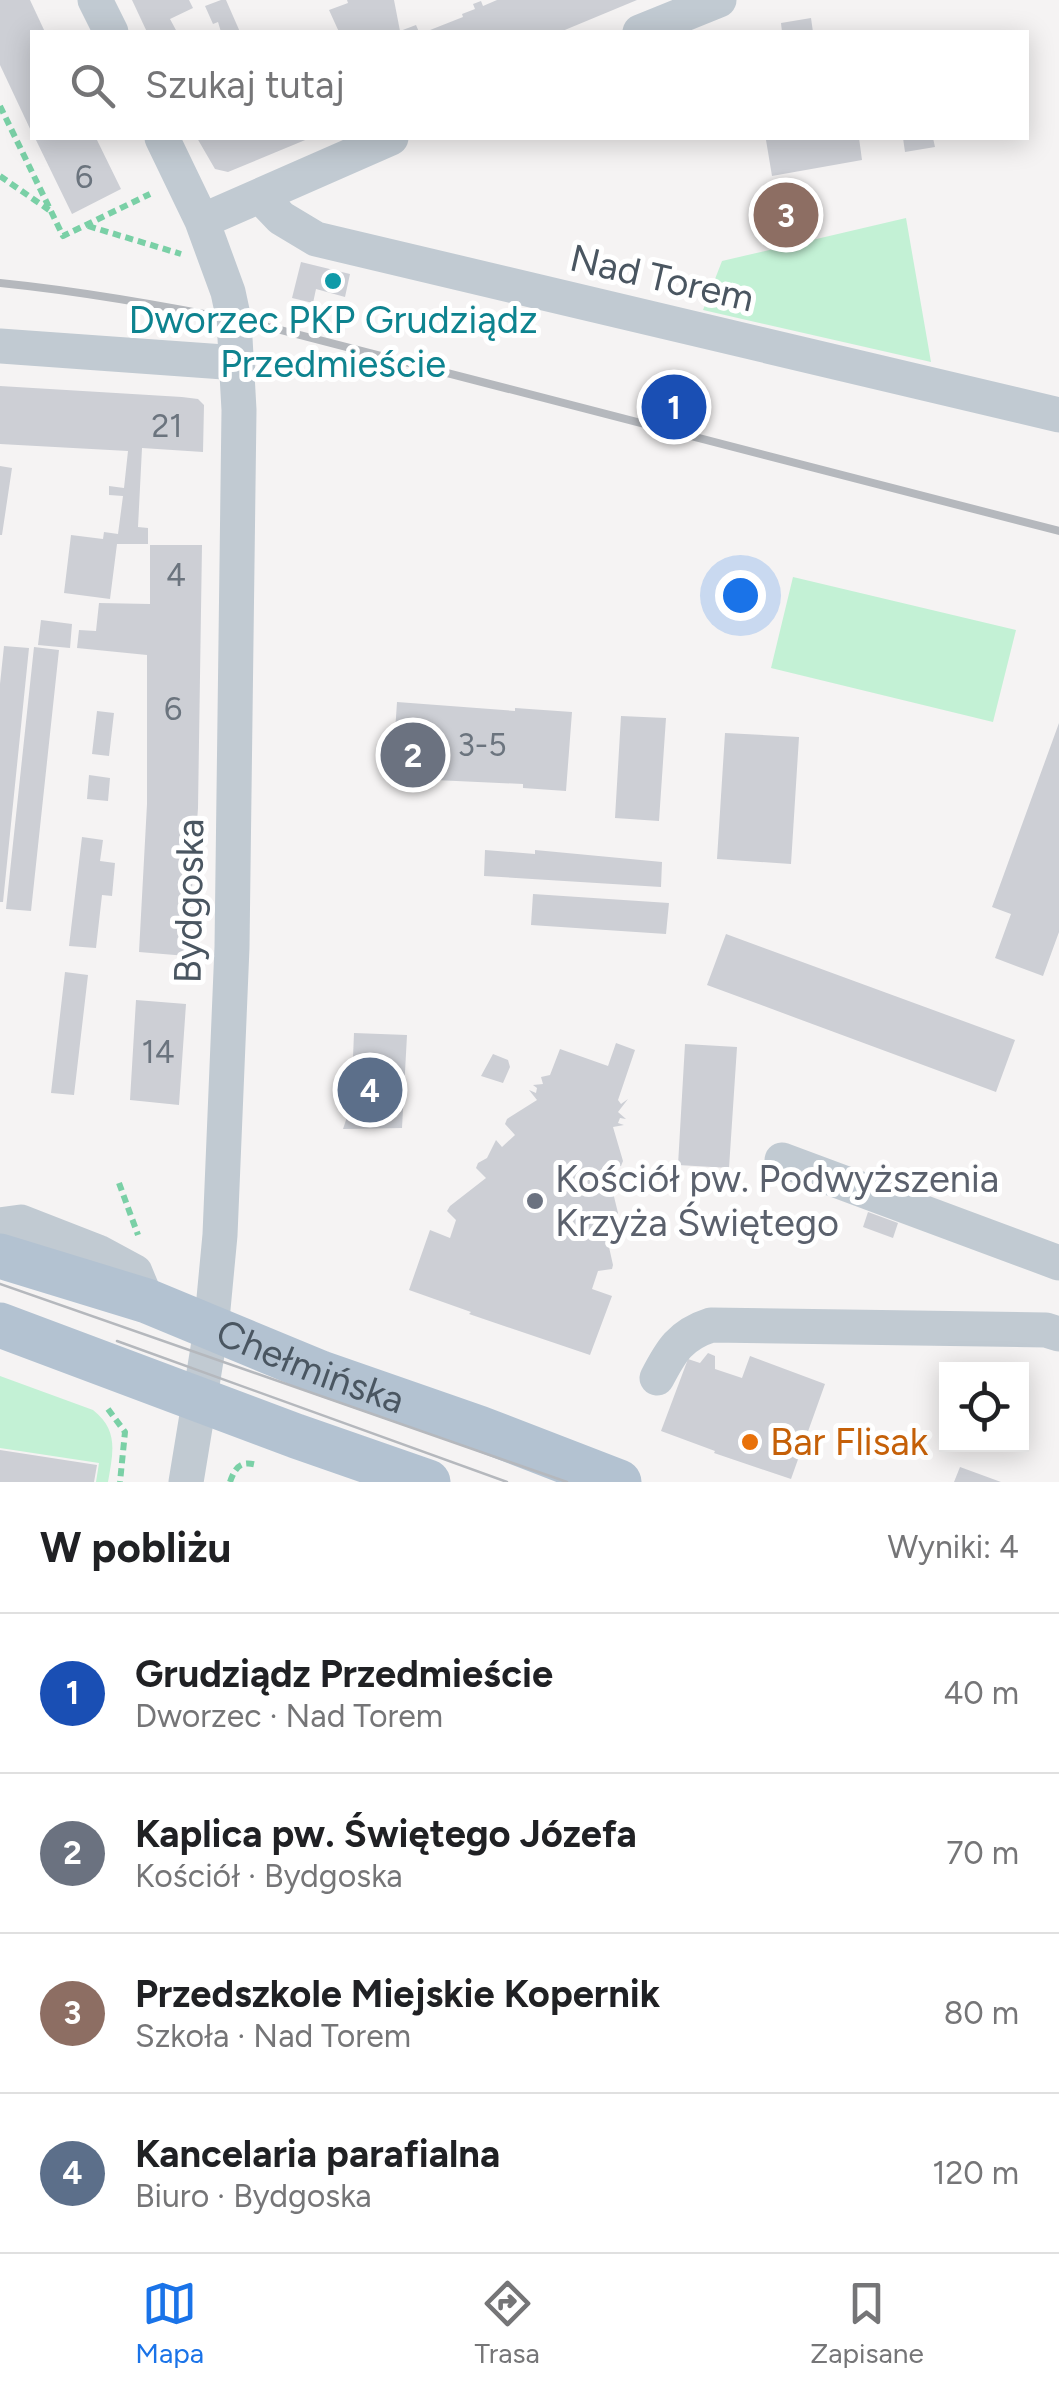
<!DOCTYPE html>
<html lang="pl">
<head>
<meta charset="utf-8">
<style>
  body { margin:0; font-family:Figtree,sans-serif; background:#f6f6f6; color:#202124 }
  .controls { position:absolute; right:30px; bottom:30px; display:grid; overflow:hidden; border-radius:0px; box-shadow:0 5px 25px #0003 }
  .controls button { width:90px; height:90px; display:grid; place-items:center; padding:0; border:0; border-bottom:2px solid #e0e0e0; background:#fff; color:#202124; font:50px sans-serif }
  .you { position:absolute; left:740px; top:595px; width:35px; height:35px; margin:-25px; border:8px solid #fff; border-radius:50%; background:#1a73e8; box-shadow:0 0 0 15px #1a73e833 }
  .badge { display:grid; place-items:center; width:65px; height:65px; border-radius:50%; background:#1a73e8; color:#fff; font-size:32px; font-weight:700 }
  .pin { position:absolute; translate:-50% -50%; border:5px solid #fff; box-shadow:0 2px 10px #0006 }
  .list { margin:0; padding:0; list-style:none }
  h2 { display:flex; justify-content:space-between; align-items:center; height:130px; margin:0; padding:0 40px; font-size:42px }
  h2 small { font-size:32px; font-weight:400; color:#757577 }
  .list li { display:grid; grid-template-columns:65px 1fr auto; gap:30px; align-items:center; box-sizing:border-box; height:160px; padding:0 40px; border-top:2px solid #e0e0e0 }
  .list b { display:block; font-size:38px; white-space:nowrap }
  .list p { margin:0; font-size:32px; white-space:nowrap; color:#757577 }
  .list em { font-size:32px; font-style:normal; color:#757577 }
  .icon { flex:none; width:55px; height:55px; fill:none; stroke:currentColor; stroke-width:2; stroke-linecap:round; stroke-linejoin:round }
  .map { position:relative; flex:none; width:1059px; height:1482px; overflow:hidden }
  .search { position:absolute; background:#fff; box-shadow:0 5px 25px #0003; left:30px; right:30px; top:30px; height:110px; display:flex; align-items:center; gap:25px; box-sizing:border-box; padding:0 35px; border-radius:0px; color:#757577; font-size:38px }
  .sheet { height:770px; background:#fff }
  nav { display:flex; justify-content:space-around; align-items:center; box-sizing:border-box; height:140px; border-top:2px solid #e0e0e0; background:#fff; font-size:28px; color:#757577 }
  nav a { display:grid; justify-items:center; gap:5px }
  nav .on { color:#1a73e8 }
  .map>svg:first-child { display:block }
  .green { fill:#c3f1d5 }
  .building { fill:#cdcfd5 }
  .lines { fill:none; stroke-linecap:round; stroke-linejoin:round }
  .path { stroke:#7ad0a6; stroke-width:6; stroke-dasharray:8 5; stroke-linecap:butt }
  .minor { stroke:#c1cad2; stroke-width:35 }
  .major { stroke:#b3c2d1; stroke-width:45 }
  .tram { stroke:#b5b8bd; stroke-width:2.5 }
  .rail { stroke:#b5b8bd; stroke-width:8 }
  .culture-dot { fill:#0f9aa8; stroke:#fff; stroke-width:4 }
  .worship-dot { fill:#6b7280; stroke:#fff; stroke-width:4 }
  .food-dot { fill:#e8710a; stroke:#fff; stroke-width:4 }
  .labels { text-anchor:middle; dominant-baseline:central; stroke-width:10; stroke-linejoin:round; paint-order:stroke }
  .number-label { font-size:32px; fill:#6b747e }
  .street-label { font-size:38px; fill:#4a5661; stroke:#fff }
  .culture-label { font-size:38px; fill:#0d838f; stroke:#fff }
  .worship-label { font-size:38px; fill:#5b616d; stroke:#fff; text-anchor:start }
  .food-label { font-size:38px; fill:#c56008; stroke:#fff; text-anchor:start }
</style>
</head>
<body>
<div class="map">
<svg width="1059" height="1482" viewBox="0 0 1059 1482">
  <rect width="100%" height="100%" fill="#f5f3f3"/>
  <path class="green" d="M 906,218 L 931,362 L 703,310 L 722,261 Z
    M 793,577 L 1016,630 L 993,722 L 771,668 Z
    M 0,1376 L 93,1410 C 119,1430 113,1453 108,1482 L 96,1482 L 99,1463 L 0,1448 Z"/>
  <path class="building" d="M 0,0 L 30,0 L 45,32 L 32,32 L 32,133 L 0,65 Z
    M 132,0 L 189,0 L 193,8 L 170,19 L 177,32 L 147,32 Z
    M 221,0 L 226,0 L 240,32 L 221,32 L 218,22 L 213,24 L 205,6 Z
    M 347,0 L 394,0 L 400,31 L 416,25 L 419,32 L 339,32 L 329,10 L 348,3 Z
    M 497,0 L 637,0 L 560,32 L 425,32 L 463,17 L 462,14 L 475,9 L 473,4 L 481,1 L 483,6 Z
    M 811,18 L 813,32 L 782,32 L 781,23 Z
    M 35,138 L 96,138 L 121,189 L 72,214 Z
    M 197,138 L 310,138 L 228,172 L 215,169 Z
    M 769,138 L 859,138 L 862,160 L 772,176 L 766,140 Z
    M 903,138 L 933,138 L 935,147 L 905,152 Z
    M 301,262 L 350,274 L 345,297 L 316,289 L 313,303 L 292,298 Z
    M 0,386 L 182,397 L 198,399 L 204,405 L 203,452 L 142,448 L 138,527 L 148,528 L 148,544 L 117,544 L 110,599 L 64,593 L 71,535 L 103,539 L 104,532 L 118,534 L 123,496 L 109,495 L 109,486 L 124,488 L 128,451 L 0,444 Z
    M 0,466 L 12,468 L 2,535 L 0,535 Z
    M 150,545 L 202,545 L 198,808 L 187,956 L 139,952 L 147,804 L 147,655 L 77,648 L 79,630 L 96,631 L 99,603 L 150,604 Z
    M 41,620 L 72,624 L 70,648 L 38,645 Z
    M 4,646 L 29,648 L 3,902 L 0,902 L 0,684 Z
    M 34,647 L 59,650 L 31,911 L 6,909 Z
    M 397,702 L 515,711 L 515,708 L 572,712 L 566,791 L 523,788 L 523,784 L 392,778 Z
    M 97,711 L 114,713 L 109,756 L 92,754 Z
    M 621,716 L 666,718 L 659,821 L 615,818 Z
    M 1059,723 L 1059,932 L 1043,976 L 995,958 L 1011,914 L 992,907 Z
    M 725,733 L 799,737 L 791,864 L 717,859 Z
    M 89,775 L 110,778 L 108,801 L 87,799 Z
    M 82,837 L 103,840 L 100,861 L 115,863 L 112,896 L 102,895 L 96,948 L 69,946 Z
    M 485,850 L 535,854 L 535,850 L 662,862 L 661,887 L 484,876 Z
    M 533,894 L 669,903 L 666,934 L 531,925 Z
    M 726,934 L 1015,1040 L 996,1092 L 707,985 Z
    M 65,972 L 88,975 L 74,1095 L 51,1093 Z
    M 136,1000 L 186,1004 L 179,1105 L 130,1100 Z
    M 354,1033 L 407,1035 L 402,1128 L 343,1129 L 351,1105 Z
    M 616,1043 L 635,1050 L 618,1100 L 621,1104 L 628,1099 L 618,1112 L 626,1119 L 620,1118 L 618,1123 L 624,1125 L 613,1127 L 623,1161 L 621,1166 L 607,1168 L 618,1213 L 617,1218 L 603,1220 L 613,1265 L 612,1269 L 598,1271 L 592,1289 L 612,1296 L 590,1355 L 469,1314 L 471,1312 L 409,1290 L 430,1230 L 450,1238 L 456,1220 L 447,1211 L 450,1206 L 486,1178 L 476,1168 L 478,1163 L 487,1158 L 496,1140 L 502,1147 L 515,1135 L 505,1124 L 507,1119 L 537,1100 L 529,1090 L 536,1093 L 537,1088 L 533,1085 L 543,1084 L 541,1077 L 550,1075 L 560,1049 L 608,1066 Z
    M 685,1044 L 737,1047 L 729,1168 L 678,1165 Z
    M 493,1054 L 508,1060 L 510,1067 L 503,1083 L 481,1076 Z
    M 868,1212 L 898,1223 L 893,1238 L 863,1227 Z
    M 708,1353 L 715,1356 L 715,1369 L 742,1378 L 750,1356 L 825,1384 L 791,1479 L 714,1453 L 715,1451 L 661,1431 L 688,1359 L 700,1363 Z
    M 0,1450 L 97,1465 L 94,1482 L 0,1482 Z
    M 960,1467 L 1001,1482 L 954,1482 Z"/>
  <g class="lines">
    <path class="path" d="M 0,106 L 63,236 L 150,194
      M 0,176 L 49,210
      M 88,226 L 181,254
      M 119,1183 L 138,1235
      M 108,1409 L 125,1432 L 120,1482
      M 230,1482 C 235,1468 240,1460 257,1465"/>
    <path class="minor" d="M 95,0 L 111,32
      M 640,32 L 719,0
      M 162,138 L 202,221 L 228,292 L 234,320 L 239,410 L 232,947 L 220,1235 L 211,1330 L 186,1482
      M 260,196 L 281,218 L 316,239 L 1059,415
      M 202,221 L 391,138
      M 0,346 L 238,363
      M 782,1160 L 1059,1263
      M 0,1225 L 21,1222 L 98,1252 L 135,1272 L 147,1301
      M 657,1378 C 671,1351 680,1335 711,1325 L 1046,1330 L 1059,1334"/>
    <g class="major">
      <path id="s1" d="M 0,1256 L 147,1301 L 321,1373 L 479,1428 L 619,1482"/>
      <path d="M 0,1325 L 296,1436 L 428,1482"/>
    </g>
    <path class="tram" d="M 0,1284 L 567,1482
      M 117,1341 L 507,1482"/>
    <path class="rail" d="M 0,283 C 89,292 177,308 265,326 L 1059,531"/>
  </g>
  <circle class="culture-dot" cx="333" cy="281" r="10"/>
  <circle class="worship-dot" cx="535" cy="1201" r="10"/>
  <circle class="food-dot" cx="750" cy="1442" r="10"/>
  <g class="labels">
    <g class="number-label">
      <text x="84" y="177">6</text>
      <text x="167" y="426">21</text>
      <text x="176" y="575">4</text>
      <text x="173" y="709">6</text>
      <text x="482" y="745">3-5</text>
      <text x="158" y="1052">14</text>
    </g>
    <g class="street-label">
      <text transform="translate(662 278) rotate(13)">Nad Torem</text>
      <text transform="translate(189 901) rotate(-89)">Bydgoska</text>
      <text stroke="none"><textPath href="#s1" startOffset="330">Chełmińska</textPath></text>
    </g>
    <g class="culture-label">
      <text x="333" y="320">Dworzec PKP Grudziądz<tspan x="333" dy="44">Przedmieście</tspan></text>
    </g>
    <g class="worship-label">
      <text x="555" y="1179">Kościół pw. Podwyższenia<tspan x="555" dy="44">Krzyża Świętego</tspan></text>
    </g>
    <g class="food-label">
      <text x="770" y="1442">Bar Flisak</text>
    </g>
  </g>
</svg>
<div class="controls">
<button><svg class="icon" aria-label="locate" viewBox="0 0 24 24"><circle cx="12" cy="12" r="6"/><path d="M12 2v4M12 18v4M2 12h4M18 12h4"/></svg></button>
</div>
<div class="you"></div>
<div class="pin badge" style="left:674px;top:407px;background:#1a4fb4">1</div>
<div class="pin badge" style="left:413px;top:755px;background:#6b7280">2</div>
<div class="pin badge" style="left:786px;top:215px;background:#8d6e63">3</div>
<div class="pin badge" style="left:370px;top:1090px;background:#5c6f8a">4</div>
<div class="search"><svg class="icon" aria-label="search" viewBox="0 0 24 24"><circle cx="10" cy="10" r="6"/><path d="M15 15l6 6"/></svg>Szukaj tutaj</div>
</div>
<section class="sheet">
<h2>W pobliżu<small>Wyniki: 4</small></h2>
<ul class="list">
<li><span class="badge" style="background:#1a4fb4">1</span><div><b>Grudziądz Przedmieście</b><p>Dworzec · Nad Torem</p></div><em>40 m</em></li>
<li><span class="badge" style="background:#6b7280">2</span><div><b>Kaplica pw. Świętego Józefa</b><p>Kościół · Bydgoska</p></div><em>70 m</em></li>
<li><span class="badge" style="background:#8d6e63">3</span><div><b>Przedszkole Miejskie Kopernik</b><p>Szkoła · Nad Torem</p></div><em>80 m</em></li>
<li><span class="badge" style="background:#5c6f8a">4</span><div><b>Kancelaria parafialna</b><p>Biuro · Bydgoska</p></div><em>120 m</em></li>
</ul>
</section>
<nav>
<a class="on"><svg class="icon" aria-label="map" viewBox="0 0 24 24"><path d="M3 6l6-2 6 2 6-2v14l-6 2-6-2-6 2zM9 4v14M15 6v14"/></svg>Mapa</a>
<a><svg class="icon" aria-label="directions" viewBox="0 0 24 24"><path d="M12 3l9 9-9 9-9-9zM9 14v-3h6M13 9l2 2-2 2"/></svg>Trasa</a>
<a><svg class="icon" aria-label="saved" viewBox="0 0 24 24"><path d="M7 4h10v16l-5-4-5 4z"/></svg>Zapisane</a>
</nav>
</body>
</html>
